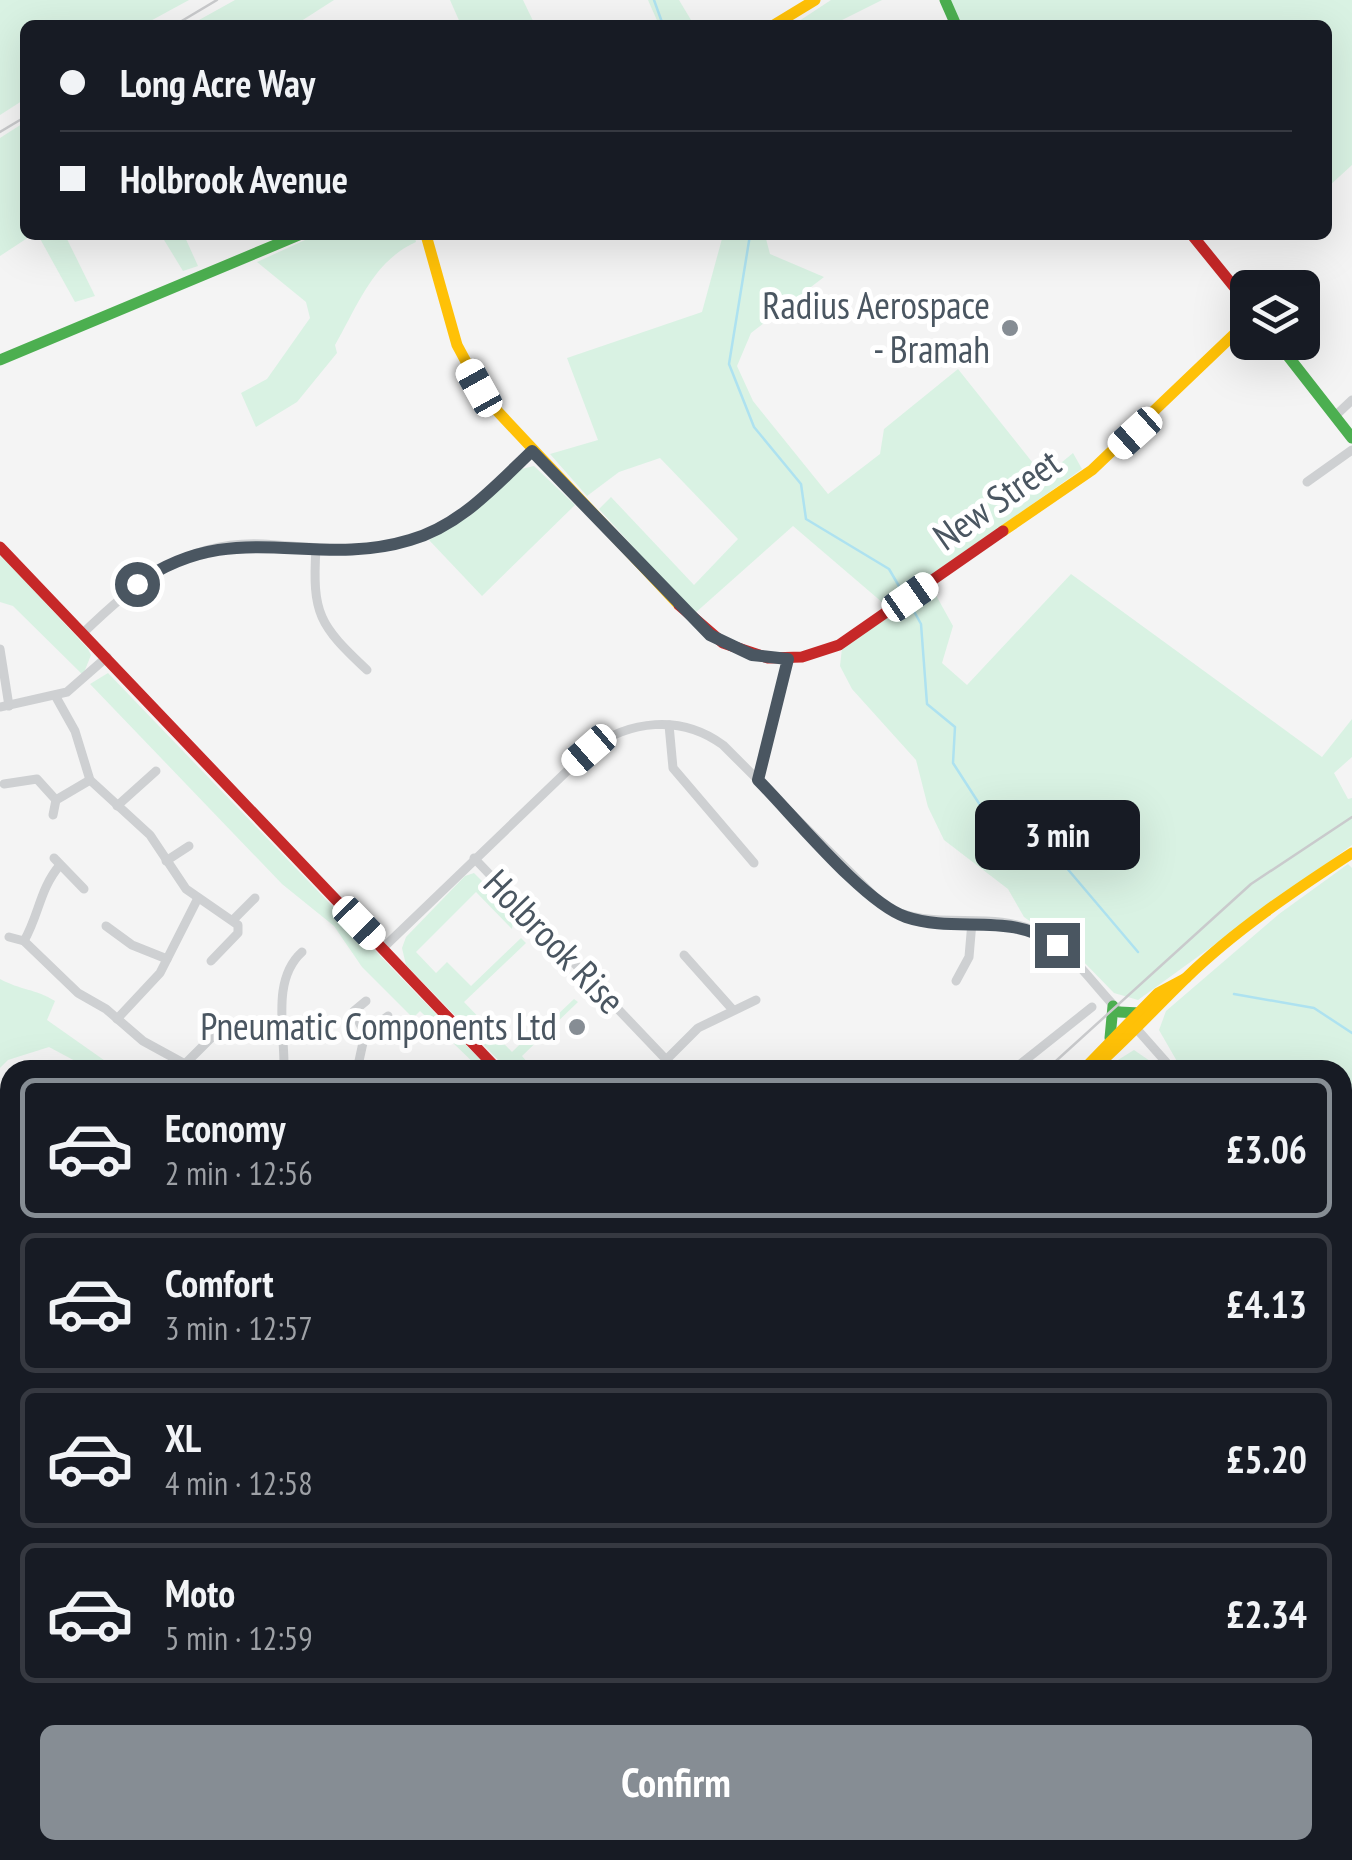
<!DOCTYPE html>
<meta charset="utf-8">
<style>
:root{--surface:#171b24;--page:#242831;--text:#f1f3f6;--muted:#9ea1a6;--line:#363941;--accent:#868d94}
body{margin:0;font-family:"PT Sans Narrow",sans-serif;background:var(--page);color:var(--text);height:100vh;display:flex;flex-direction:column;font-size:38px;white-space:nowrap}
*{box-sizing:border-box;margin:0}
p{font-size:32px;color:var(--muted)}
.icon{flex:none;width:55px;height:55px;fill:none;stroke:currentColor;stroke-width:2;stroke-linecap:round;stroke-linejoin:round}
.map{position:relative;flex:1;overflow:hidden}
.panel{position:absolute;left:0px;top:1060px;width:1352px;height:800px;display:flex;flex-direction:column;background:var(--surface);border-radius:30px 30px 0 0;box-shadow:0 10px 40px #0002}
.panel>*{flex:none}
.top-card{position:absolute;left:20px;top:20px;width:1312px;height:220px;border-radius:15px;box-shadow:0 10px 40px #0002;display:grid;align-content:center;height:220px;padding:0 40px;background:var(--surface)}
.tools{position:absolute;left:1230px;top:270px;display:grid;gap:20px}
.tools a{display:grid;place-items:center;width:90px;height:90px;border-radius:15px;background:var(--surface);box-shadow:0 10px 40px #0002;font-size:50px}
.end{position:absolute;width:45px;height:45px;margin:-22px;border:12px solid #4a5661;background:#fff;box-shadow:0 0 0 5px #fff}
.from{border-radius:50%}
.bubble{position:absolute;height:70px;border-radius:15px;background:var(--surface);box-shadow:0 10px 40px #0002;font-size:32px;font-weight:600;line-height:70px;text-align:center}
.car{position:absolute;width:30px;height:60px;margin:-30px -15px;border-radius:12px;box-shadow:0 0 8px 2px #0007;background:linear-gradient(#fff 24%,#345 0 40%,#fff 0 76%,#345 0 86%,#fff 0)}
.top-card b{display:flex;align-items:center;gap:35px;height:95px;font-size:38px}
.top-card b+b{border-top:2px solid var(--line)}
.top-card i{width:25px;height:25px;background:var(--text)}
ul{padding:18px 0 0;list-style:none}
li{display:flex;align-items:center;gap:30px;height:140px;margin:0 20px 15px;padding:0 20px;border:5px solid var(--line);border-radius:15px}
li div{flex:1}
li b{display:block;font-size:38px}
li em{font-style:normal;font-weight:600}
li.selected{border-color:var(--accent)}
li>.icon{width:90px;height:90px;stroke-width:1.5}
.button{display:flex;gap:20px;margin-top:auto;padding:20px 40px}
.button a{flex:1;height:115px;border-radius:15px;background:var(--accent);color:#fff;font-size:40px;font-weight:600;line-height:115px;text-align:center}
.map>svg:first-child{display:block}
.green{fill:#d9f2e3}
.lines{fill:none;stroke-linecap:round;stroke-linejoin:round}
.stream{stroke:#aee2f0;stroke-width:2.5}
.street{stroke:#ced0d2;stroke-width:9}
.fast{stroke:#4caf50;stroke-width:11}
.slow{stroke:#ffc107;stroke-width:11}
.jam{stroke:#c62828;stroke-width:11}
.tram{stroke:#c9cacc;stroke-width:2.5}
.rail{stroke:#c9cacc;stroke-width:2.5}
.route{stroke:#4a5661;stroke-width:12}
.poi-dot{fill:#868d94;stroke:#fff;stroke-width:4}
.labels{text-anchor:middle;stroke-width:10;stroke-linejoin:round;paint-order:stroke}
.poi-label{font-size:38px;fill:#4a5661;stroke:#fff;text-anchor:end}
.street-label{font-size:38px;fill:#4a5661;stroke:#fff}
</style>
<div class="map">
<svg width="1352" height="1860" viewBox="0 0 1352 1860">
<rect width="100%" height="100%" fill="#f4f4f4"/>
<!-- green -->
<g class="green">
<polygon points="0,0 189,0 143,25 25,25 25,99 0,115"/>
<polygon points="235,0 334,0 295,25 190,25"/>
<polygon points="450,0 523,0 535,25 461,25"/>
<polygon points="648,0 679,0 694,25 659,25"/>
<polygon points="831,0 882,0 832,25 793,25"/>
<polygon points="945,0 1352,0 1352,165 1328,187 1328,25 956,25"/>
<polygon points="25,122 25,235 32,235 0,256 0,138"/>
<polygon points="38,235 65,235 95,296 75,302"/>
<polygon points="161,235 184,235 198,266 183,271"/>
<path d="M316 235H414L416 242C373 261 357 307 335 345L337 353 297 402 256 427 241 393 267 379 310 318 306 302 257 262Z"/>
<polygon points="723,235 765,235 770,254 824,277 751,333 737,366 753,401 828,494 880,454 884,429 958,369 1044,477 1073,453 1082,469 927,579 883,603 793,526 694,614 599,509 611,497 694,585 738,539 660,458 619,472 587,496 550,454 598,440 567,358 702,312"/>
<polygon points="534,466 575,505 482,596 429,540 470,516 517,470"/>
<polygon points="0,554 88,649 91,655 83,675 13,606 0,602"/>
<polygon points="1071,574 1322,757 1352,719 1352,757 1334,773 1348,799 1352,798 1352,845 1138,1000 1114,993 1075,953 1024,917 1008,889 944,840 928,807 916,760 852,689 840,666 842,648 932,588 953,626 942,663 967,685"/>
<polygon points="108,673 490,1070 481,1070 420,1011 413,1018 362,967 334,926 282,884 90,684"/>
<polygon points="1348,864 1352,868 1352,1092 1343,1101 1342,1070 1182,1070 1159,1030 1166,1011 1279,914"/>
<polygon points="474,873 514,913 512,929 476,892 416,952 436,973 447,962 471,986 521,938 526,943 464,1002 512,1052 550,1015 554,1018 574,999 578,1002 522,1056 534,1070 508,1070 406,965 402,948 406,937 465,876"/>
<path d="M0 979C20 990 36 989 55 1001L47 1020 118 1070H92L49 1047 8 1060 0 1068Z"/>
<polygon points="1134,1050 1163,1070 1102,1070"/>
<polygon points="1342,1227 1352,1238 1352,1354 1343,1352"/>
<polygon points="1343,1611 1352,1616 1352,1814 1342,1805"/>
<polygon points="10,1625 10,1776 0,1768 0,1639"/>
<polygon points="1343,1820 1352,1829 1352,1856 1348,1852 1339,1860 1304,1860 1307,1850 1342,1850"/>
<polygon points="358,1850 412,1850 398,1860 343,1860"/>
<polygon points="787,1850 870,1850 879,1856 891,1850 932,1850 933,1854 926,1860 779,1860"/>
</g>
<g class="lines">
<!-- stream -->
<g class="stream">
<polyline points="654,0 663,25"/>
<polyline points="750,235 729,364 754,427 801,484 806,519 889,569 903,593"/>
<polyline points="910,604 921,624 927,704 955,727 953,763 980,805 1006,832 1043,840 1138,952"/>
<polyline points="1234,994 1314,1008 1352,1033"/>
</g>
<!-- street -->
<g class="street">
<polyline points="1335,416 1352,400"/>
<polyline points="1307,482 1352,450"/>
<path d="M316 548C312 614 319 625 367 670"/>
<path d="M83 633C135 583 186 540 263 544 312 547 361 554 409 541 460 526 495 486 532 451"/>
<polyline points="0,649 9,706"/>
<polyline points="56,697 75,731 90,780 150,835 186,889 238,925 238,933 211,961"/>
<polyline points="0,707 67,692 107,657"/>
<polyline points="669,725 673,768 754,863"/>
<polyline points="758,779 788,659"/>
<polyline points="4,784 37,779 56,800"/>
<polyline points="117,806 156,771"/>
<polyline points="53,815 56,800 90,780"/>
<polyline points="54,858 84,889"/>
<polyline points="474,858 676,1070"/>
<polyline points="166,861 189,846"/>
<polyline points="233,920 255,898"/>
<polyline points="106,926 132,945 167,959"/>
<polyline points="9,937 24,941 78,993 106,1009 143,1041 196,1070"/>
<path d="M24 941C39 915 40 888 60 865"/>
<path d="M383 948 589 750C629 720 681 714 723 745L884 906C931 933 990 909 1038 932 1069 948 1093 984 1117 1009"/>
<polyline points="684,955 733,1010"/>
<polyline points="956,981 969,957 972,922"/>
<polyline points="366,1001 354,1011 361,1026 372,1028 388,1016"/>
<polyline points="117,1019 160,973 198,898"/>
<polyline points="1135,1027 1173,1070"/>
<polyline points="666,1060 698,1028 756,1000"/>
<polyline points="187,1062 218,1031"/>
<path d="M284 1070C285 1031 271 980 302 952"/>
<polyline points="357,1070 366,1029"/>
<polyline points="1013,1070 1092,1007"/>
<polyline points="0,1134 10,1139"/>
<polyline points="0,1182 10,1163"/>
<polyline points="0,1225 10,1235"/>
<polyline points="1342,1259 1352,1268"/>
<polyline points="0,1296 10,1309"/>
<polyline points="0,1297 10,1281"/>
<polyline points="1342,1392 1352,1399"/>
<polyline points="9,1421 10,1426"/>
<polyline points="1342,1430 1352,1424"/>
<polyline points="0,1438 10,1434"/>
<polyline points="1342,1603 1352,1605"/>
<polyline points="0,1846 16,1860"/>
<polyline points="571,1850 580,1860"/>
<polyline points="1074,1850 1090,1860"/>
<polyline points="1233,1850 1264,1859 1272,1855"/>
<polyline points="237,1856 241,1850"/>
<polyline points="34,1860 51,1850"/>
<polyline points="147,1860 151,1850"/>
<polyline points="606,1860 618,1859"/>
<polyline points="1144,1860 1145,1850"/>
<polyline points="1190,1860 1193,1850"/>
</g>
<!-- fast -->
<g class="fast">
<polyline points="945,0 956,25"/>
<polyline points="1277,342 1352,438"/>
<polyline points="0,360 299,235"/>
<polyline points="1119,1012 1140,1013"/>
<polyline points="1110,1038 1113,1006"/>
<polyline points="0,1495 10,1493"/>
</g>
<!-- slow -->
<g class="slow">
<polyline points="774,25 815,0"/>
<polyline points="426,235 457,345 486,399 679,605"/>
<polyline points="1003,531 1092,470 1248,321"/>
<polyline points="1083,1070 1158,993 1186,978"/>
<path d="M1092 1070C1125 1041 1154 1009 1186 978 1234 931 1295 890 1352 853"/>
<polyline points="0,1629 10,1615"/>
<polyline points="329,1860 344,1850"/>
</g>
<!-- jam -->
<g class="jam">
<polyline points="1192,235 1248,304"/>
<polyline points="0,547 498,1070"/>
<polyline points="679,605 723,643 768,658 802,657 839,645 1003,531"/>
<polyline points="1342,1813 1352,1822"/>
</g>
<!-- tram -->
<g class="tram">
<polyline points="1046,1070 1251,884 1352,817"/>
<polyline points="304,1860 319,1850"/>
</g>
<!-- rail -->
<g class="rail">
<polyline points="175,25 217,0"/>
<polyline points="0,132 25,117"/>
</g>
</g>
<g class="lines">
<!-- route -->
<path class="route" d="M137 584C233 515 311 570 410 540 460 526 495 486 532 451L710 635 752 655 788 659 758 780C792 814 864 903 906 917 957 934 1011 911 1057 945"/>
</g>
<!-- markers -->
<g class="poi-dot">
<circle cx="1010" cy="328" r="10"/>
<circle cx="577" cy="1027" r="10"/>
</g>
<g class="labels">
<!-- poi labels -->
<g class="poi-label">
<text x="990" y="319">Radius Aerospace<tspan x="990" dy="44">- Bramah</tspan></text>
<text x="557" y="1040">Pneumatic Components Ltd</text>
</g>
<!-- street labels -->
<g class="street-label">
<text transform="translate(997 500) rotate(-35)" y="13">New Street</text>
<text transform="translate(554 942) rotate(46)" y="13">Holbrook Rise</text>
</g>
</g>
</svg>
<div class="tools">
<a><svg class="icon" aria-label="layers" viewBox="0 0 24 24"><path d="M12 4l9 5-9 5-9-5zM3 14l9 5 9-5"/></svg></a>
</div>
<i class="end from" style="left:137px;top:584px"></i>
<i class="end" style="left:1057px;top:945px"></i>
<div class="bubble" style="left:975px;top:800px;width:165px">3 min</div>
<i class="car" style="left:479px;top:388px;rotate:331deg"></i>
<i class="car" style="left:1135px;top:433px;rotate:228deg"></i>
<i class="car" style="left:910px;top:597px;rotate:55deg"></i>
<i class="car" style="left:589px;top:750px;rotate:229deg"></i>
<i class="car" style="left:359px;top:923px;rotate:136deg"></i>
<div class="top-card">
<b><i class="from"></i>Long Acre Way</b>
<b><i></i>Holbrook Avenue</b>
</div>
<section class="panel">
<ul>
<li class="selected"><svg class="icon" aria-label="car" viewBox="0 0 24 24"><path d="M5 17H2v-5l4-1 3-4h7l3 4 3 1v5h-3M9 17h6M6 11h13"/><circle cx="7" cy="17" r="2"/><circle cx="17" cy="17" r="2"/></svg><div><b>Economy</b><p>2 min · 12:56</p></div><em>£3.06</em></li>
<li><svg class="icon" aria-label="car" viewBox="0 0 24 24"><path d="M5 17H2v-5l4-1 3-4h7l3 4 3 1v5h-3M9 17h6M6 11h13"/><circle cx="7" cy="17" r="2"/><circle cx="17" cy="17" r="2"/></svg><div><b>Comfort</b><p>3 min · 12:57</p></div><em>£4.13</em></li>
<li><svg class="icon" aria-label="car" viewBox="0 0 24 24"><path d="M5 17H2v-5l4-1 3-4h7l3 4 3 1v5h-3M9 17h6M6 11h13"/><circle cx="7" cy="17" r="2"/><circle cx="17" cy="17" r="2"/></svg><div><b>XL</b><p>4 min · 12:58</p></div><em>£5.20</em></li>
<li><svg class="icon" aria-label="car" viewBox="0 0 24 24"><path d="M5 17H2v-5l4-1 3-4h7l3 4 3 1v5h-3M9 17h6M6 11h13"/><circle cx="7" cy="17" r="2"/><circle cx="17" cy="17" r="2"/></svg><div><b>Moto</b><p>5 min · 12:59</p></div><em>£2.34</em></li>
</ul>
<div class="button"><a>Confirm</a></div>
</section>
</div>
